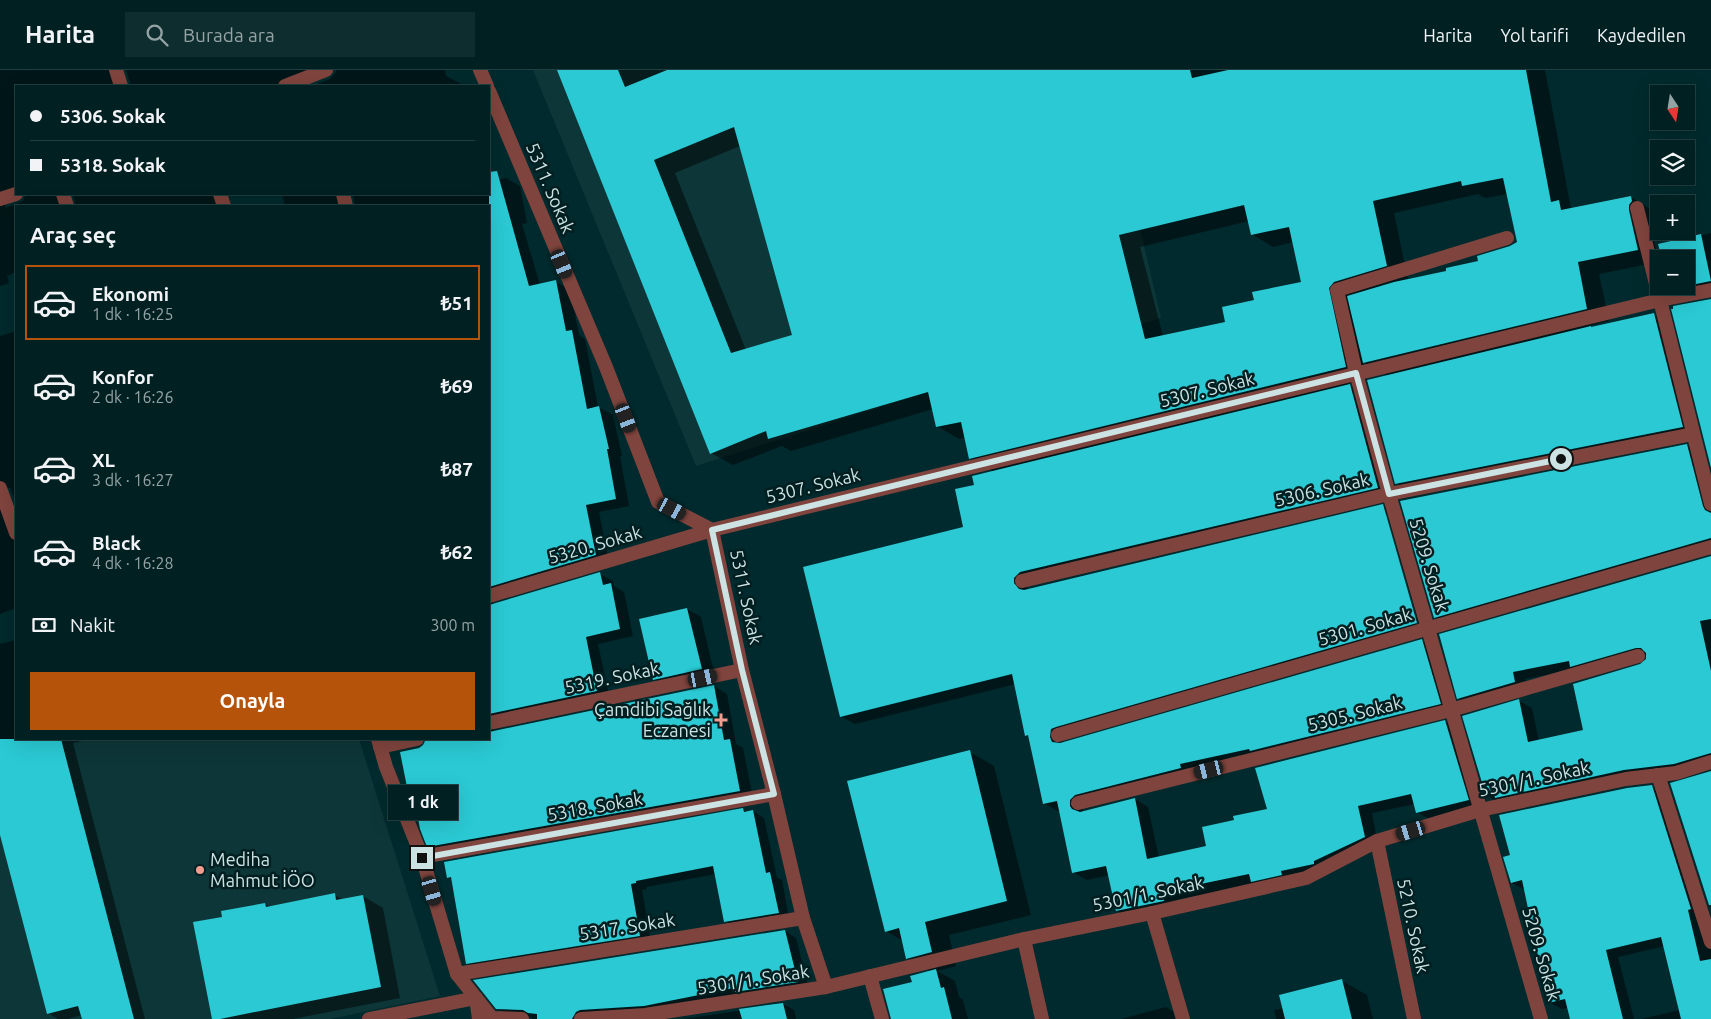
<!DOCTYPE html>
<html lang="tr">
<meta charset="utf-8">
<style>
:root{--surface:#002022;--page:#0e2d2f;--text:#f1f3f6;--muted:#95a3a5;--line:#223e40;--accent:#b45309}
body{margin:0;font-family:Ubuntu,sans-serif;background:var(--page);color:var(--text);height:100vh;display:flex;flex-direction:column;font-size:19px;white-space:nowrap}
*{box-sizing:border-box;margin:0}
p{font-size:16px;color:var(--muted)}
.icon{flex:none;width:28px;height:28px;fill:none;stroke:currentColor;stroke-width:2;stroke-linecap:round;stroke-linejoin:round}
.map{position:relative;flex:1;overflow:hidden}
.sheet{position:absolute;left:15px;top:135px;width:475px;height:535px;display:flex;flex-direction:column;background:var(--surface);border-radius:0px;box-shadow:0 5px 20px #0002,0 0 0 1px var(--line)}
.sheet>*{flex:none}
.hud{position:absolute;left:15px;top:15px;width:475px;height:110px;border-radius:0px;box-shadow:0 5px 20px #0002,0 0 0 1px var(--line);display:grid;align-content:center;height:110px;padding:0 15px;background:var(--surface)}
.needle{width:32px;rotate:168deg}
.fabs{position:absolute;left:1650px;top:15px;display:grid;gap:10px}
.fabs a{display:grid;place-items:center;width:45px;height:45px;border-radius:0px;background:var(--surface);box-shadow:0 5px 20px #0002,0 0 0 1px var(--line);font-size:25px}
.end{position:absolute;width:22px;height:22px;margin:-11px;border:6px solid #cde2e3;background:#111;box-shadow:0 0 0 2px #111}
.from{border-radius:50%}
.bubble{position:absolute;height:35px;border-radius:0px;background:var(--surface);box-shadow:0 5px 20px #0002,0 0 0 1px var(--line);font-size:16px;font-weight:600;line-height:35px;text-align:center}
.car{position:absolute;width:15px;height:30px;margin:-15px -8px;border-radius:6px;box-shadow:0 0 4px 1px #0007;background:linear-gradient(#222 24%,#8ab4d8 0 40%,#222 0 76%,#8ab4d8 0 86%,#222 0)}
.hud b{display:flex;align-items:center;gap:18px;height:48px;font-size:19px}
.hud b+b{border-top:1px solid var(--line)}
.hud i{width:12px;height:12px;background:var(--text)}
ul{padding:0;list-style:none}
li{display:flex;align-items:center;gap:15px;height:75px;margin:0 10px 8px;padding:0 5px;border:2px solid transparent;border-radius:0px}
li div{flex:1}
li b{display:block;font-size:19px}
li em{font-style:normal;font-weight:600}
li.active{border-color:var(--accent)}
li>.icon{width:45px;height:45px;stroke-width:1.5}
h2{padding:0 15px;font-size:22px;line-height:60px}
.pay{display:flex;align-items:center;gap:12px;height:55px;padding:0 15px;font-size:19px}
.pay p{margin-inline-start:auto}
.cta{display:flex;gap:10px;margin-top:auto;padding:10px 15px}
.cta a{flex:1;height:58px;border-radius:0px;background:var(--accent);color:#fff;font-size:20px;font-weight:600;line-height:58px;text-align:center}
header{display:flex;align-items:center;gap:30px;box-sizing:border-box;height:70px;padding:0 25px;background:var(--surface);border-bottom:1px solid var(--line)}
header strong{font-size:24px}
nav{display:flex;gap:28px;margin-inline-start:auto;font-size:18px}
.search{width:350px;height:45px;background:var(--page);display:flex;align-items:center;gap:12px;box-sizing:border-box;padding:0 18px;border-radius:0px;color:var(--muted);font-size:19px}
.map>svg:first-child{display:block}
.built{fill:#0d3638}
.shadow{fill:#0007;fill-rule:evenodd}
.building{fill:#2ac9d3;fill-rule:evenodd}
.lines{fill:none;stroke-linecap:round;stroke-linejoin:round}
.minor{stroke:#7f443d;stroke-width:14}
.route{stroke:#cde2e3;stroke-width:6}
.poi-dot{fill:#f59c91;stroke:#011f21;stroke-width:2}
.labels{text-anchor:middle;stroke-width:5;stroke-linejoin:round;paint-order:stroke}
.street-label{font-size:18px;fill:#cde2e3;stroke:#011f21}
.poi-label{font-size:18px;fill:#cde2e3;stroke:#011f21;text-anchor:end}
</style>
<header>
<strong>Harita</strong>
<div class="search"><svg class="icon" aria-label="search" viewBox="0 0 24 24"><circle cx="10" cy="10" r="6"/><path d="M15 15l6 6"/></svg>Burada ara</div>
<nav><a>Harita</a><a>Yol tarifi</a><a>Kaydedilen</a></nav>
</header>
<div class="map">
<svg width="1711" height="949" viewBox="0 0 1711 949">
<rect width="100%" height="100%" fill="#002a2d"/>
<!-- built -->
<g class="built">
<polygon points="533,0 1103,0 1161,248 696,396"/>
<polygon points="23,669 359,669 440,926 330,949 0,949 0,674"/>
</g>
<!-- shadow -->
<g class="shadow">
<polygon points="0,0 121,0 122,16 16,16 16,124 25,124 7,130 5,138 23,131 26,124 73,124 68,130 69,136 16,136 16,202 7,206 9,213 0,216"/>
<polygon points="126,0 334,0 294,16 131,16"/>
<polygon points="336,0 445,0 446,6 465,16 312,16 330,9 336,2"/>
<path d="M559 0H1545L1571 139 1631 127 1652 140 1653 144 1650 148V153L1659 192 1599 204 1609 251 1588 256 1593 258 1654 245 1667 252 1695 364 1409 420 1396 413 1388 306 1363 292 1367 309 1347 314 1364 323 1391 425 1027 516V520L1383 436 1396 444 1430 560 1065 667 1063 674 1422 571 1436 579 1454 641 1083 738V742L1135 729 1148 737 1159 788 1208 777 1236 751 1268 740 1445 652 1459 660 1482 738 1431 750 1417 742 1415 734 1372 743 1378 775 1327 799 1176 830 1177 839 1131 848 1117 841 1110 805 1087 810 1073 802 1060 741H1058L1044 733 1030 667 1026 665 1016 614 855 654 842 647 964 458 976 416 994 402 970 388 965 368 959 369 937 356 933 339 791 381 782 376 733 395 711 383ZM740 76 794 266 746 280 675 103ZM1478 124 1485 128 1508 124 1518 173 1480 192 1448 202 1408 210 1394 143ZM1249 151 1252 164 1273 177 1294 172 1302 213 1255 231 1226 253 1163 266 1140 177ZM1384 444H1387L1420 558 1418 559Z"/>
<polygon points="506,108 520,116 527,153 522,154 540,215 556,212 570,219 579,265 585,269 598,337 613,345 622,386 620,386 629,436 599,442 609,492 496,528 493,533 494,535 600,504 613,511 614,516 624,522 633,566 598,574 610,629 494,657 494,662 714,616 727,624 736,674 743,678 753,728 442,784 428,776 415,725 409,722 402,682 423,677 426,673 427,669 412,671 404,669 489,669 489,136 355,136 353,124 351,125 348,130 349,136 285,136 282,124 489,124 489,112"/>
<polygon points="73,124 223,124 226,136 76,136"/>
<polygon points="1711,163 1711,220 1682,226 1670,219 1669,216 1686,216 1686,189 1660,175"/>
<polygon points="16,261 16,434 10,417 6,420 16,462 16,538 0,544 0,266"/>
<polygon points="1687,375 1699,383 1711,429 1711,478 1448,554 1435,547"/>
<polygon points="1711,487 1711,694 1499,733 1487,725 1519,631 1532,638 1539,671 1585,661 1648,589 1648,585 1584,603 1576,599 1525,609 1528,619 1471,636 1459,628"/>
<polygon points="687,539 701,547 715,607 668,617 654,609"/>
<polygon points="16,570 16,669 92,669 73,673 145,949 83,949 82,945 68,949 58,949 48,943 0,760 0,574"/>
<polygon points="970,682 994,696 1031,845 949,865 956,896 937,901 955,911 959,927 963,930 968,949 892,949 913,912 932,902 907,888 903,871 886,861"/>
<polygon points="1652,716 1664,723 1711,870 1711,949 1641,949 1680,940 1665,876 1618,887 1634,949 1571,949 1569,938 1562,939 1549,932 1525,820 1512,813"/>
<polygon points="743,740 747,742 753,741 764,748 777,808 782,810 789,849 737,858 725,851 716,804 646,817 647,819 642,820 651,872 479,899 468,893 453,810 448,807"/>
<polygon points="335,825 344,830 363,826 383,838 400,928 293,949 214,949 224,848 265,834 270,837"/>
<polygon points="785,861 796,868 809,919 588,949 532,949 531,947 509,945 497,938"/>
<polygon points="1342,911 1367,925 1373,949 1276,949 1274,940 1284,938"/>
<polygon points="783,934 794,940 796,949 684,949"/>
<polygon points="1166,937 1185,949 1121,949"/>
</g>
<!-- building -->
<g class="building">
<path d="M557 0H618L625 17 667 0H1190L1192 8 1228 0H1526L1551 132 1559 130 1561 140 1631 126 1632 131 1629 135V140L1638 180 1578 192 1587 239 1363 293 1347 226 1394 212 1446 201V198L1478 191 1477 186 1510 176 1517 172 1503 108 1462 116 1461 111 1373 131 1387 196 1334 212 1329 218 1346 297 969 389 961 352 936 357 928 322 768 369 766 361 710 384ZM734 57 792 265 731 283 654 90ZM1244 135 1251 165 1289 157 1301 212 1252 222 1254 230 1222 237 1225 252 1145 269 1119 165Z"/>
<polygon points="497,101 529,216 556,210 566,261 572,260 587,339 599,336 609,379 607,379 616,429 586,435 596,485 489,517 489,102"/>
<polygon points="1701,164 1711,211 1686,216 1686,189 1662,189 1658,174"/>
<polygon points="1711,229 1711,398 1671,239 1673,239 1673,236"/>
<polygon points="1654,243 1683,357 1395,414 1367,310 1591,256 1591,257"/>
<polygon points="1350,314 1378,418 1020,502 1014,508 1014,513 1019,519 1024,520 1383,434 1417,553 1056,657 1051,659 1050,667 1052,672 1060,673 1422,569 1441,634 1250,681 1249,679 1180,694 1181,698 1075,725 1070,730 1070,736 1072,739 1080,742 1135,728 1147,789 1206,776 1202,757 1234,750 1233,746 1267,739 1255,698 1445,650 1469,730 1416,743 1411,724 1358,736 1365,767 1314,791 1314,794 1281,801 1282,805 1251,812 1249,804 1162,822 1164,831 1116,841 1106,796 1072,803 1057,731 1043,734 1028,665 1025,666 1012,604 840,647 803,497 963,457 955,419 974,415 972,406"/>
<polygon points="1687,374 1703,436 1705,440 1711,443 1711,468 1434,548 1400,431"/>
<polygon points="1711,486 1711,549 1700,551 1711,601 1711,683 1674,694 1624,700 1495,728 1494,724 1486,726 1462,646 1519,629 1528,672 1583,660 1573,614 1640,594 1646,589 1646,583 1641,578 1636,578 1570,597 1569,591 1513,602 1515,612 1457,629 1439,564"/>
<polygon points="600,502 603,515 611,513 620,559 586,567 597,621 489,644 489,535"/>
<polygon points="687,538 702,599 653,610 639,549"/>
<polygon points="714,615 724,670 730,669 740,721 427,777 420,759 413,721 408,722 400,682 419,678 423,675 425,671 439,669 489,669 489,662"/>
<polygon points="0,669 61,669 134,949 82,949 78,936 47,944 0,765"/>
<polygon points="970,680 1007,831 925,852 932,882 906,889 899,858 885,862 847,711"/>
<polygon points="1711,701 1711,835 1709,835 1670,713"/>
<polygon points="1652,715 1691,839 1688,840 1700,891 1711,889 1711,949 1681,949 1661,867 1606,880 1623,949 1570,949 1565,929 1548,933 1522,810 1511,813 1503,787 1510,785 1499,745 1627,718"/>
<polygon points="743,738 744,742 753,740 766,803 770,802 779,843 724,852 713,796 636,811 636,813 631,814 640,866 466,894 451,807 447,808 444,792"/>
<polygon points="335,823 336,830 363,825 381,917 220,949 212,949 193,852 222,847 221,841 265,833 266,837"/>
<polygon points="785,860 798,912 735,922 734,918 644,936 580,940 576,942 572,949 537,949 537,944 528,943 523,940 496,939 473,910"/>
<polygon points="936,899 941,918 944,917 952,949 891,949 883,919 912,912 910,906"/>
<polygon points="1342,909 1352,949 1285,949 1279,925"/>
<polygon points="783,933 787,949 742,949 739,939"/>
</g>
<g class="lines">
<!-- minor -->
<g class="minor">
<polyline points="116,0 121,16"/>
<polyline points="480,0 487,16"/>
<polyline points="285,16 326,0"/>
<polyline points="489,21 606,297 658,432 712,460 742,600 774,724 803,848 826,917"/>
<polyline points="63,124 67,136"/>
<polyline points="220,124 224,136"/>
<polyline points="343,124 346,136"/>
<polyline points="0,129 16,124"/>
<polyline points="1637,138 1711,434"/>
<polyline points="1507,168 1337,220 1356,303 1389,424 1541,949"/>
<polyline points="0,418 16,463"/>
<polyline points="1022,511 1389,424 1693,364"/>
<polyline points="489,526 712,460 1660,230 1711,220"/>
<polyline points="489,653 742,600"/>
<polyline points="1058,665 1711,477"/>
<polyline points="378,669 386,697 422,787 457,904 476,928 479,949"/>
<polyline points="380,677 417,669"/>
<polyline points="1658,705 1711,872"/>
<polyline points="1078,733 1451,640 1638,586"/>
<polyline points="1377,771 1414,949"/>
<polyline points="422,787 774,724"/>
<polyline points="1152,843 1183,949"/>
<polyline points="1024,869 1042,949"/>
<polyline points="457,904 803,848"/>
<polyline points="870,906 882,949"/>
<polyline points="369,949 476,928 492,948 522,949"/>
<polyline points="581,949 645,945 826,917 1024,869 1152,843 1306,808 1377,771 1480,740 1626,709 1676,703 1711,692"/>
</g>
</g>
<g class="lines">
<!-- route -->
<polyline class="route" points="422,788 774,724 742,600 712,460 1356,303 1389,424 1561,389"/>
</g>
<!-- markers -->
<g class="poi-dot">
<path d="M718.5 642.5h5v5h5v5h-5v5h-5v-5h-5v-5h5z"/>
<circle cx="200" cy="800" r="5"/>
</g>
<g class="labels">
<!-- street labels -->
<g class="street-label">
<text transform="translate(550 118) rotate(67)" y="6">5311. Sokak</text>
<text transform="translate(1207 320) rotate(-14)" y="6">5307. Sokak</text>
<text transform="translate(813 416) rotate(-14)" y="6">5307. Sokak</text>
<text transform="translate(1322 420) rotate(-13)" y="6">5306. Sokak</text>
<text transform="translate(595 475) rotate(-16)" y="6">5320. Sokak</text>
<text transform="translate(1429 495) rotate(73)" y="6">5209. Sokak</text>
<text transform="translate(746 527) rotate(78)" y="6">5311. Sokak</text>
<text transform="translate(1365 557) rotate(-16)" y="6">5301. Sokak</text>
<text transform="translate(612 608) rotate(-12)" y="6">5319. Sokak</text>
<text transform="translate(1355 644) rotate(-14)" y="6">5305. Sokak</text>
<text transform="translate(1534 709) rotate(-12)" y="6">5301/1. Sokak</text>
<text transform="translate(595 737) rotate(-10)" y="6">5318. Sokak</text>
<text transform="translate(1148 824) rotate(-12)" y="6">5301/1. Sokak</text>
<text transform="translate(1413 856) rotate(78)" y="6">5210. Sokak</text>
<text transform="translate(627 857) rotate(-9)" y="6">5317. Sokak</text>
<text transform="translate(1541 884) rotate(74)" y="6">5209. Sokak</text>
<text transform="translate(753 910) rotate(-9)" y="6">5301/1. Sokak</text>
</g>
<!-- poi labels -->
<g class="poi-label">
<text x="711" y="646">Çamdibi Sağlık<tspan x="711" dy="21">Eczanesi</tspan></text>
<text x="210" y="796" text-anchor="start">Mediha<tspan x="210" dy="21">Mahmut İÖO</tspan></text>
</g>
</g>
</svg>
<div class="fabs">
<a><svg class="needle" viewBox="-14 -14 28 28"><path d="M0-13l5 13h-10z" fill="#e53935"/><path d="M0 13l5-13h-10z" fill="#95a3a5"/></svg></a>
<a><svg class="icon" aria-label="layers" viewBox="0 0 24 24"><path d="M12 4l9 5-9 5-9-5zM3 14l9 5 9-5"/></svg></a>
<a>+</a>
<a>−</a>
</div>
<i class="end from" style="left:1561px;top:389px"></i>
<i class="end" style="left:422px;top:788px"></i>
<div class="bubble" style="left:388px;top:715px;width:70px">1 dk</div>
<i class="car" style="left:562px;top:194px;rotate:157deg"></i>
<i class="car" style="left:626px;top:348px;rotate:159deg"></i>
<i class="car" style="left:672px;top:439px;rotate:118deg"></i>
<i class="car" style="left:703px;top:608px;rotate:78deg"></i>
<i class="car" style="left:1209px;top:700px;rotate:256deg"></i>
<i class="car" style="left:1411px;top:761px;rotate:253deg"></i>
<i class="car" style="left:432px;top:821px;rotate:163deg"></i>
<div class="hud">
<b><i class="from"></i>5306. Sokak</b>
<b><i></i>5318. Sokak</b>
</div>
<section class="sheet">
<h2>Araç seç</h2>
<ul>
<li class="active"><svg class="icon" aria-label="car" viewBox="0 0 24 24"><path d="M5 17H2v-5l4-1 3-4h7l3 4 3 1v5h-3M9 17h6M6 11h13"/><circle cx="7" cy="17" r="2"/><circle cx="17" cy="17" r="2"/></svg><div><b>Ekonomi</b><p>1 dk · 16:25</p></div><em>₺51</em></li>
<li><svg class="icon" aria-label="car" viewBox="0 0 24 24"><path d="M5 17H2v-5l4-1 3-4h7l3 4 3 1v5h-3M9 17h6M6 11h13"/><circle cx="7" cy="17" r="2"/><circle cx="17" cy="17" r="2"/></svg><div><b>Konfor</b><p>2 dk · 16:26</p></div><em>₺69</em></li>
<li><svg class="icon" aria-label="car" viewBox="0 0 24 24"><path d="M5 17H2v-5l4-1 3-4h7l3 4 3 1v5h-3M9 17h6M6 11h13"/><circle cx="7" cy="17" r="2"/><circle cx="17" cy="17" r="2"/></svg><div><b>XL</b><p>3 dk · 16:27</p></div><em>₺87</em></li>
<li><svg class="icon" aria-label="car" viewBox="0 0 24 24"><path d="M5 17H2v-5l4-1 3-4h7l3 4 3 1v5h-3M9 17h6M6 11h13"/><circle cx="7" cy="17" r="2"/><circle cx="17" cy="17" r="2"/></svg><div><b>Black</b><p>4 dk · 16:28</p></div><em>₺62</em></li>
</ul>
<div class="pay"><svg class="icon" aria-label="cash" viewBox="0 0 24 24"><path d="M3 7h18v10H3z"/><circle cx="12" cy="12" r="2"/></svg>Nakit<p>300 m</p></div>
<div class="cta"><a>Onayla</a></div>
</section>
</div>
